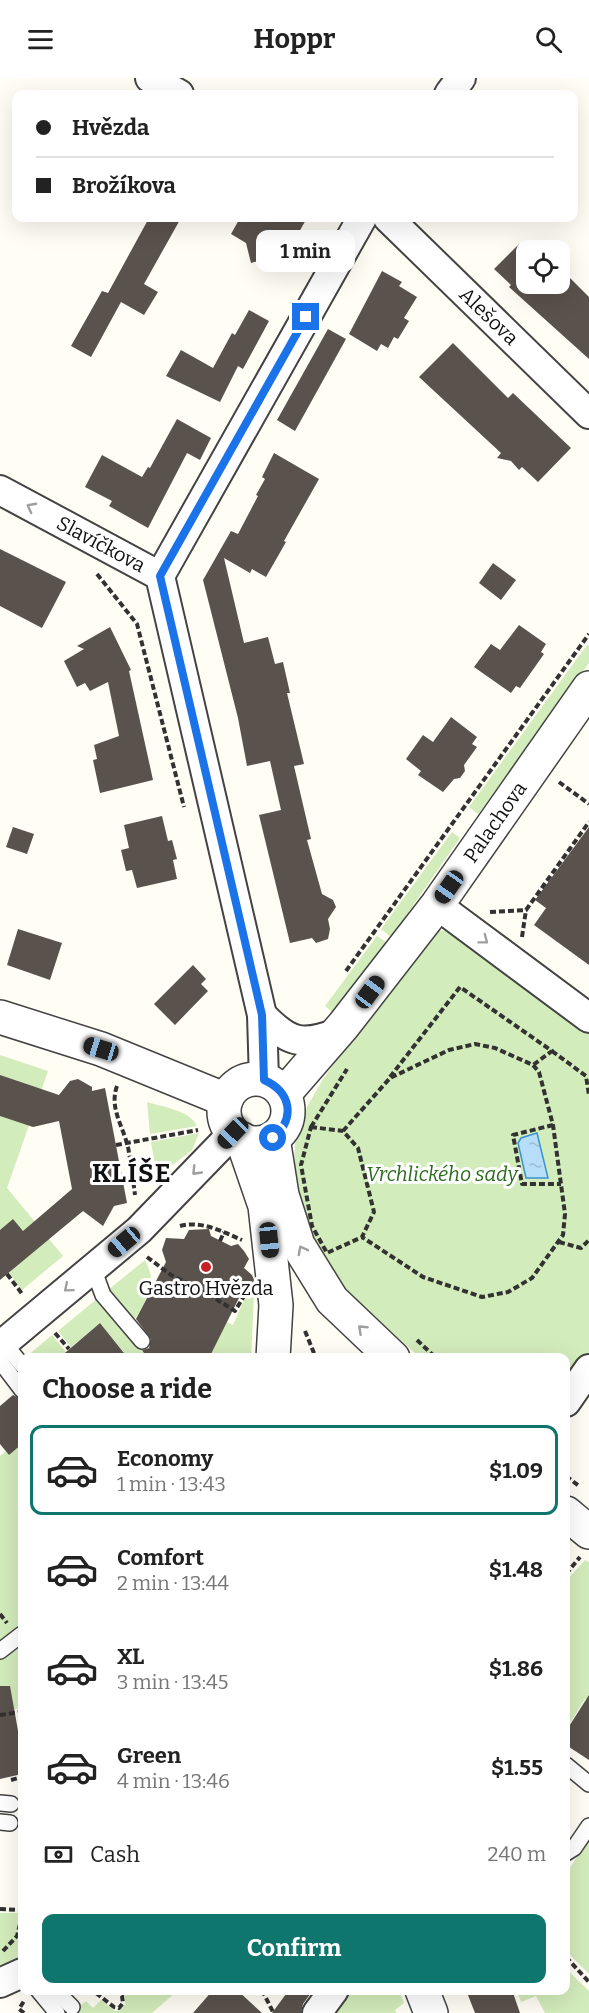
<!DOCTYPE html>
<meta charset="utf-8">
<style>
:root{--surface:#fff;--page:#f6f6f6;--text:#222;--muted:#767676;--line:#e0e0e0;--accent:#0f766e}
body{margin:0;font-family:Bitter,serif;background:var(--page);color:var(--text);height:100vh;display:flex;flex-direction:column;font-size:22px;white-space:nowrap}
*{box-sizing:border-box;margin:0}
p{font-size:20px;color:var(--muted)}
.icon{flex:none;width:33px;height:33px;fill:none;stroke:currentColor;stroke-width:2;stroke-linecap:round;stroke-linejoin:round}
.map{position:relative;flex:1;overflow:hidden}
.panel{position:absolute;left:18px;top:1275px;width:552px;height:642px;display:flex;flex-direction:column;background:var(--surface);border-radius:12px;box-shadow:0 6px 24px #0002}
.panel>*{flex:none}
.top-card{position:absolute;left:12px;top:12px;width:566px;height:132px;border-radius:12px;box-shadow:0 6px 24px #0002;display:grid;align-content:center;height:132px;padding:0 24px;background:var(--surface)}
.controls{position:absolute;left:516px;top:162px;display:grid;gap:12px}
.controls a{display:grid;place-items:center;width:54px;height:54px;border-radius:12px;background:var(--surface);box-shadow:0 6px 24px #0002;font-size:30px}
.end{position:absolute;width:27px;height:27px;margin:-14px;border:8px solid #1a73e8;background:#fff;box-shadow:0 0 0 3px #fff}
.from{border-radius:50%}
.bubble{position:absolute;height:42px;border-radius:12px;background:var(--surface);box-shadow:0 6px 24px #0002;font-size:20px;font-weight:700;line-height:42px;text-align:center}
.car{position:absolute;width:18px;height:36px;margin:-18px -9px;border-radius:8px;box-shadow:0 0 4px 2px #0007;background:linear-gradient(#222 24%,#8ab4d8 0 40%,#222 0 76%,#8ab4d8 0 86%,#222 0)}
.top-card b{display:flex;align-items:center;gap:21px;height:57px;font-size:22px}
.top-card b+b{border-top:2px solid var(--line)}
.top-card i{width:15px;height:15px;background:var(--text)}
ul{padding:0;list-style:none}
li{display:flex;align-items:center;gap:18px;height:90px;margin:0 12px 9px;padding:0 12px;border:3px solid transparent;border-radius:12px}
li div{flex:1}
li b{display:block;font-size:22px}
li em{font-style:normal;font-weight:700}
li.current{border-color:var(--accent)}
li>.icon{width:54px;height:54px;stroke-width:1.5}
h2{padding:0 24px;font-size:27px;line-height:72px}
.pay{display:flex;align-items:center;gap:15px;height:66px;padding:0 24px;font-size:22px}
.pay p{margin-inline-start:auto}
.action{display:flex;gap:12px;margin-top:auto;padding:12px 24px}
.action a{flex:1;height:69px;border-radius:12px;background:var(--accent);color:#fff;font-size:24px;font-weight:700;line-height:69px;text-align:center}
header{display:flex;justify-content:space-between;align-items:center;height:78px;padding:0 24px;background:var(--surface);font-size:27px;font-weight:700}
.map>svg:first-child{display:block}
.green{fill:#d3ecbb}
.water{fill:url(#water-ripples);stroke:#3a92d3;stroke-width:1.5}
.building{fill:#5a524c}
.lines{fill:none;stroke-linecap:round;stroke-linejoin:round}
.service-casing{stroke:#434343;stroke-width:18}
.minor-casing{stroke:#434343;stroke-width:32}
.tertiary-casing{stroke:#434343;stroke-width:36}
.path{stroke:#323232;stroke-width:4;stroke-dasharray:6 3;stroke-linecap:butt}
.service{stroke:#fff;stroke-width:15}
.minor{stroke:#fff;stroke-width:28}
.tertiary{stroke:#fff;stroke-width:33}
.oneway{stroke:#9f9f9f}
.route{stroke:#1a73e8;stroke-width:8}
.poi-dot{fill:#c72125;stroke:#fff;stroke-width:2}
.labels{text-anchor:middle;stroke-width:6;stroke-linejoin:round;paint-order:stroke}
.street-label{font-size:20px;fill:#101010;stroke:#fff}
.park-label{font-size:20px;font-style:italic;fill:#2b6c1d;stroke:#fff}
.poi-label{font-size:20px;fill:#101010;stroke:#fff}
.district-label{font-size:26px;font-weight:bold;letter-spacing:1.5px;fill:#101010;stroke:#fff}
</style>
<header><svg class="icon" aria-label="menu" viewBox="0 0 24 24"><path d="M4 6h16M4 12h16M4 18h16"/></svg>Hoppr<svg class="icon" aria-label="search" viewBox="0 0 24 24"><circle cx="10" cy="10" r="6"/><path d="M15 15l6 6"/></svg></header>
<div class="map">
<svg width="589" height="1935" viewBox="0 0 589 1935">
<defs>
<pattern id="water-ripples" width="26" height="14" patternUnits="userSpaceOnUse" patternTransform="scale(1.5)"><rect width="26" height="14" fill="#b6def9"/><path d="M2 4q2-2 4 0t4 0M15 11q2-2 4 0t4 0" fill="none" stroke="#9bbdd4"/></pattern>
</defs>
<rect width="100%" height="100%" fill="#fffdf4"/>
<!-- green -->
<g class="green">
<polygon points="587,567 589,568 589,585 478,736 469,729"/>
<polygon points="452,754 460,760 391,859 381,851"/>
<polygon points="437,852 453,854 589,953 589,1274 566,1306 566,1280 419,1279 326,1193 293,1111 295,1065 307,1029 323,1001 425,860"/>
<polygon points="377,858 386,864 335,936 325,928"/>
<polygon points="0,977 48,993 7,1110 63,1178 22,1212 9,1195 38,1170 13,1142 0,1152"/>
<path d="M147 1024C162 1029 190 1032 197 1048L150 1056Z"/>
<polygon points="199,1055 192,1072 157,1099 151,1064"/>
<path d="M145 1182C158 1207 148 1217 136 1240 124 1237 114 1223 108 1212Z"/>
<polygon points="254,1218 251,1279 209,1279 227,1244 233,1247 245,1220 249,1221"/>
<polygon points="98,1220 147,1279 118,1279 124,1274 100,1245 71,1269 58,1253"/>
<polygon points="52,1257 66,1274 59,1279 26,1279"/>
<polygon points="22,1359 22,1635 21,1630 1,1634 0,1630 0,1378 6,1373 9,1377 19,1369 16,1365"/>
<polygon points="585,1482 589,1484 589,1623 585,1621 566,1651 566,1503"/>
<polygon points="588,1762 589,1763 589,1896 566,1873 566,1796"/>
<polygon points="0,1835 22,1835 22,1879 0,1888"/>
<polygon points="566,1891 589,1913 589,1935 545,1935 536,1918 521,1924 517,1913 566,1912"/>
<polygon points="121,1913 177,1913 152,1935 72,1935 86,1923 93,1930 101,1922 115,1933 120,1932 125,1926 125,1918"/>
<polygon points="350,1913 399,1913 404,1925 395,1932 396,1935 334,1935"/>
</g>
<!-- water -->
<polygon class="water" points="537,1055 548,1100 526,1100 518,1065 521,1060"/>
<!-- building -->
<g class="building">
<polygon points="149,140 181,140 144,206 158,214 144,237 121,224 91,279 71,268 102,213 108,215"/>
<polygon points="240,140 307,140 282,184 272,179 251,185 246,165 231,156"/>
<polygon points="532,162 542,172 526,172 526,206 560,206 560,190 589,219 589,281 509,209 511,207 494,191 519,166 524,171"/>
<polygon points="382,193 402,204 399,208 417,219 404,240 409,243 398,261 394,259 388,270 381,266 377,273 349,256"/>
<polygon points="249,232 269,243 243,291 238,288 220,324 166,298 181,272 213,290 232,255 235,257"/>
<polygon points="328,251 346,261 295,353 277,342"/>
<polygon points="453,265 508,320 513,315 571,370 538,404 522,389 519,392 511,383 497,380 501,375 419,299"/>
<polygon points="177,341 211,360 200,382 187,375 148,450 109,428 112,423 85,409 102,377 142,399 148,389 150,390"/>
<polygon points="274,375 319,401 284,463 286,464 266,499 252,491 250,495 224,480 244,565 268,559 275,586 283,584 290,615 287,615 304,686 294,688 311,761 307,762 322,816 333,822 336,829 328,841 330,851 328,861 316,865 312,860 290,865 259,737 281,732 270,683 247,688 238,640 203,502 231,453 238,456 258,418 256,417 265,401 262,399"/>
<polygon points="0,471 66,504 42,550 0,528"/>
<polygon points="493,485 516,502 501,522 479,505"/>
<polygon points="519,547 546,566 541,574 544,576 520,610 516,608 511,615 474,589 491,566 500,572"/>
<polygon points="110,549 131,592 129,593 153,702 100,715 93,682 97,681 94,667 119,658 108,604 90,613 85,605 77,609 64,583 84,571 77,568"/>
<polygon points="451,639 477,659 472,666 477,669 464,687 465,693 460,700 454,701 443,714 418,697 421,693 406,681 423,657 433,664"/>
<polygon points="162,738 168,763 172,762 177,781 173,782 177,801 137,810 132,792 126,793 121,772 129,770 124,747"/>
<polygon points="13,749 34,756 27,776 6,769"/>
<polygon points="589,749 589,887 534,847 546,830 535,822"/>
<polygon points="18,851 62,865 50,902 7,887"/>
<polygon points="193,887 206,901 201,906 208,913 175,947 154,926"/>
<polygon points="0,997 59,1017 70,1003 78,1001 92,1009 92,1013 105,1010 127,1125 114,1128 103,1148 83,1133 0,1202 0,1152 13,1141 23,1153 72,1111 59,1043 33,1049 0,1038"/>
<polygon points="209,1151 211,1158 231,1168 238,1166 244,1173 249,1181 244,1190 252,1197 254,1202 251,1213 240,1218 209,1280 147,1280 142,1272 149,1270 151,1261 136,1241 166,1184 162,1172 166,1160 184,1161 189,1152"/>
<polygon points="100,1245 128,1280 59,1280"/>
<polygon points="13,1317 22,1322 22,1366 9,1377 0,1366 0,1328"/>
<polygon points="0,1608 10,1608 22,1675 22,1696 0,1701"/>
<polygon points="589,1617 589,1682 566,1667 566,1653"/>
<polygon points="213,1912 237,1912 262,1935 193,1935"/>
<polygon points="289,1912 313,1912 303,1926 301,1935 272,1935"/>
<polygon points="466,1912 512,1912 520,1935 475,1935"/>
</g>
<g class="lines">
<!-- service casing -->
<g class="service-casing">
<g id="service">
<polyline points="93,1190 103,1217 142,1263"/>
<polyline points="4,1265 22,1287"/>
<polyline points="0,1283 22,1312"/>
<polyline points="0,1573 22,1556"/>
<polyline points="566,1687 589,1706"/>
<polyline points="0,1725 11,1726"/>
<polyline points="0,1744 10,1745"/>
<polyline points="566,1775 574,1770 589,1748"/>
<polyline points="38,1912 57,1935"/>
<polyline points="55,1912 72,1929"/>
</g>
</g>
<!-- minor casing -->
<g class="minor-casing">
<g id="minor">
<polyline points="150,0 179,16"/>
<polyline points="449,16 461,0"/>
<polyline points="388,140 589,336"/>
<polyline points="0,412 160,498 262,937 264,1002"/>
<polyline points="160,498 362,140"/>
<polyline points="437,827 589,940"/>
<path d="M262 937C288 964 301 969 337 955"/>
<polyline points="0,1268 139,1152 233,1055"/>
<polyline points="566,1324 589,1291"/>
<polyline points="0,1905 22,1895"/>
<polyline points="317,1935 334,1912"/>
</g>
</g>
<!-- tertiary casing -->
<g class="tertiary-casing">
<g id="tertiary">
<polyline points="0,939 101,971 226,1022"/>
<circle cx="256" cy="1033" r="32"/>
<polyline points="284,1016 343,948 437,827 589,610"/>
<polyline points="273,1060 282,1117 298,1167 332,1222 393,1280"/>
<polyline points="242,1061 265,1128 276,1227 273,1280"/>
<polyline points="566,1435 589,1454"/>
<polyline points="422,1912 431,1935"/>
</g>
</g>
<!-- path -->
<g class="path">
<polyline points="97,496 137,546 184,729"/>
<polyline points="559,704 589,726"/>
<polyline points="490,834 526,832 589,744"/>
<polyline points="522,859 526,832"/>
<polyline points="346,893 589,556"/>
<polyline points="552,973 586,998 589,1017"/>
<polyline points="390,999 460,909 552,973 533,987"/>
<path d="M117 1008C109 1030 123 1048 128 1069 131 1085 133 1101 135 1117"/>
<polyline points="553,1047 513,1057 522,1106 561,1106"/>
<polygon points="311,1049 343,1053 358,1070 374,1134 362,1159 327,1175 312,1148 301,1087"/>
<polyline points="311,1049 347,991"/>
<polyline points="343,1053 390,1000 449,972 475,966 495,970 533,987 539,994 553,1047 565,1136 563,1157 532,1200 508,1214 482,1219 423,1199 362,1159"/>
<polyline points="116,1067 198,1052"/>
<path d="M180 1148C202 1142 223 1154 242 1162"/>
<polyline points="220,1163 224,1154"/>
<polyline points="559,1164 581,1170 589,1162"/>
<polyline points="147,1179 171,1197 208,1216 235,1233 244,1218 248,1217"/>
<polyline points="7,1196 23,1217"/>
<polyline points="305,1253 316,1280"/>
<polyline points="55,1255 69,1271"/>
<polyline points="417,1262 436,1280"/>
<polyline points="566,1398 579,1408"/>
<polyline points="566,1496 580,1479"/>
<polyline points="0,1536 7,1545"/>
<polyline points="0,1637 20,1634 22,1659"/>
<polyline points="11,1702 22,1699"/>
<polyline points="0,1831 22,1832"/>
<polyline points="3,1873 17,1858 22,1838"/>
<polyline points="566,1879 589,1904"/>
<polyline points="262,1912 273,1934 272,1935"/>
<polyline points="96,1915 114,1929 119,1930 123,1925 122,1918 118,1912"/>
<polyline points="24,1935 19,1931 24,1923"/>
</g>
<!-- service -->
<use href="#service" class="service"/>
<!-- minor -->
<use href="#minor" class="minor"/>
<!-- tertiary -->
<use href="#tertiary" class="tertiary"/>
</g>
<!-- one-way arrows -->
<defs><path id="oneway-chevron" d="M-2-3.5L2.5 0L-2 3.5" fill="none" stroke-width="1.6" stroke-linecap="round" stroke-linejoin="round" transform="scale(1.5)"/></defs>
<g class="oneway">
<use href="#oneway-chevron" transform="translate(31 429) rotate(-152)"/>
<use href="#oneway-chevron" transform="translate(484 862) rotate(37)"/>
<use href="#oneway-chevron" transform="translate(196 1093) rotate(134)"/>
<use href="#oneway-chevron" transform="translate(302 1172) rotate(-118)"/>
<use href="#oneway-chevron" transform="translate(68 1210) rotate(140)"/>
<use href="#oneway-chevron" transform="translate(362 1251) rotate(-137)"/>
</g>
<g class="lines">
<!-- route -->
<path class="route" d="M273 1060C296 1040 291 1014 264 1002L262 937 160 498 306 239"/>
</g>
<!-- markers -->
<circle class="poi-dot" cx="206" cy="1189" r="6"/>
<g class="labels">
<!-- street labels -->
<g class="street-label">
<text transform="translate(489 238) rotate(44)" y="7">Alešova</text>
<text transform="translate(101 466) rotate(28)" y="7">Slavíčkova</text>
<text transform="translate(495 744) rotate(-55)" y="7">Palachova</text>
</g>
<!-- park labels -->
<g class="park-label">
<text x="442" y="1103">Vrchlického sady</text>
</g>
<!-- poi labels -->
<g class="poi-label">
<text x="206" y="1217">Gastro Hvězda</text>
</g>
<!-- district labels -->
<g class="district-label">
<text x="132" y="1104">KLÍŠE</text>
</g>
</g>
</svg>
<div class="controls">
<a><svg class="icon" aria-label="locate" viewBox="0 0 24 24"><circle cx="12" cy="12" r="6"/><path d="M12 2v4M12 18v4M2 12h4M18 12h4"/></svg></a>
</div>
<i class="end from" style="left:273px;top:1060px"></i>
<i class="end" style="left:306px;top:239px"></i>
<div class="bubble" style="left:256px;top:152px;width:99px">1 min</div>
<i class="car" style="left:449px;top:809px;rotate:215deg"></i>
<i class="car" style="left:370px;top:914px;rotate:37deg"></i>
<i class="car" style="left:101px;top:971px;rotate:287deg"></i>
<i class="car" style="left:233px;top:1055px;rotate:224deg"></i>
<i class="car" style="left:269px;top:1162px;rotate:174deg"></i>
<i class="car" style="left:124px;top:1164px;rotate:230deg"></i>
<div class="top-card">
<b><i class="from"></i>Hvězda</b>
<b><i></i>Brožíkova</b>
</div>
<section class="panel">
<h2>Choose a ride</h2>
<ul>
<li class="current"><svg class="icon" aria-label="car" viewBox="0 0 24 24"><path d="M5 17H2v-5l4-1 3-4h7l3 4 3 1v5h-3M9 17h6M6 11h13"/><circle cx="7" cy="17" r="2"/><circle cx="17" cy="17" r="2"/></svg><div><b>Economy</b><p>1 min · 13:43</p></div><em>$1.09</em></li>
<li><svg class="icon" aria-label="car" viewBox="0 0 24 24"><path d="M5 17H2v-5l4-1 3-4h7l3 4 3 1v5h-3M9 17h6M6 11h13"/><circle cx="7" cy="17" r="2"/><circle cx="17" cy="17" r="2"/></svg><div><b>Comfort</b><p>2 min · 13:44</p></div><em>$1.48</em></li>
<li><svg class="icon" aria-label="car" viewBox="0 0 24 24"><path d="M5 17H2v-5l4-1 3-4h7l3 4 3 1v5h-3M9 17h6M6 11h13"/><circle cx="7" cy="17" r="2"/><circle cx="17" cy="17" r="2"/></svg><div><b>XL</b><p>3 min · 13:45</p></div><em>$1.86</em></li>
<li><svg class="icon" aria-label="car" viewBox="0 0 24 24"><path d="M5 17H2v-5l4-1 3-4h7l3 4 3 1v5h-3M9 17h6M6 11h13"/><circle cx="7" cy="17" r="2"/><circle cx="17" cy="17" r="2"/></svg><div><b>Green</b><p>4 min · 13:46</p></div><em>$1.55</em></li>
</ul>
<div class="pay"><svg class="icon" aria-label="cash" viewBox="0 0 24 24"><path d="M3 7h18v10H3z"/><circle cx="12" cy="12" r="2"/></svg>Cash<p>240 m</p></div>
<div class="action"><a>Confirm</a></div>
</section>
</div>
